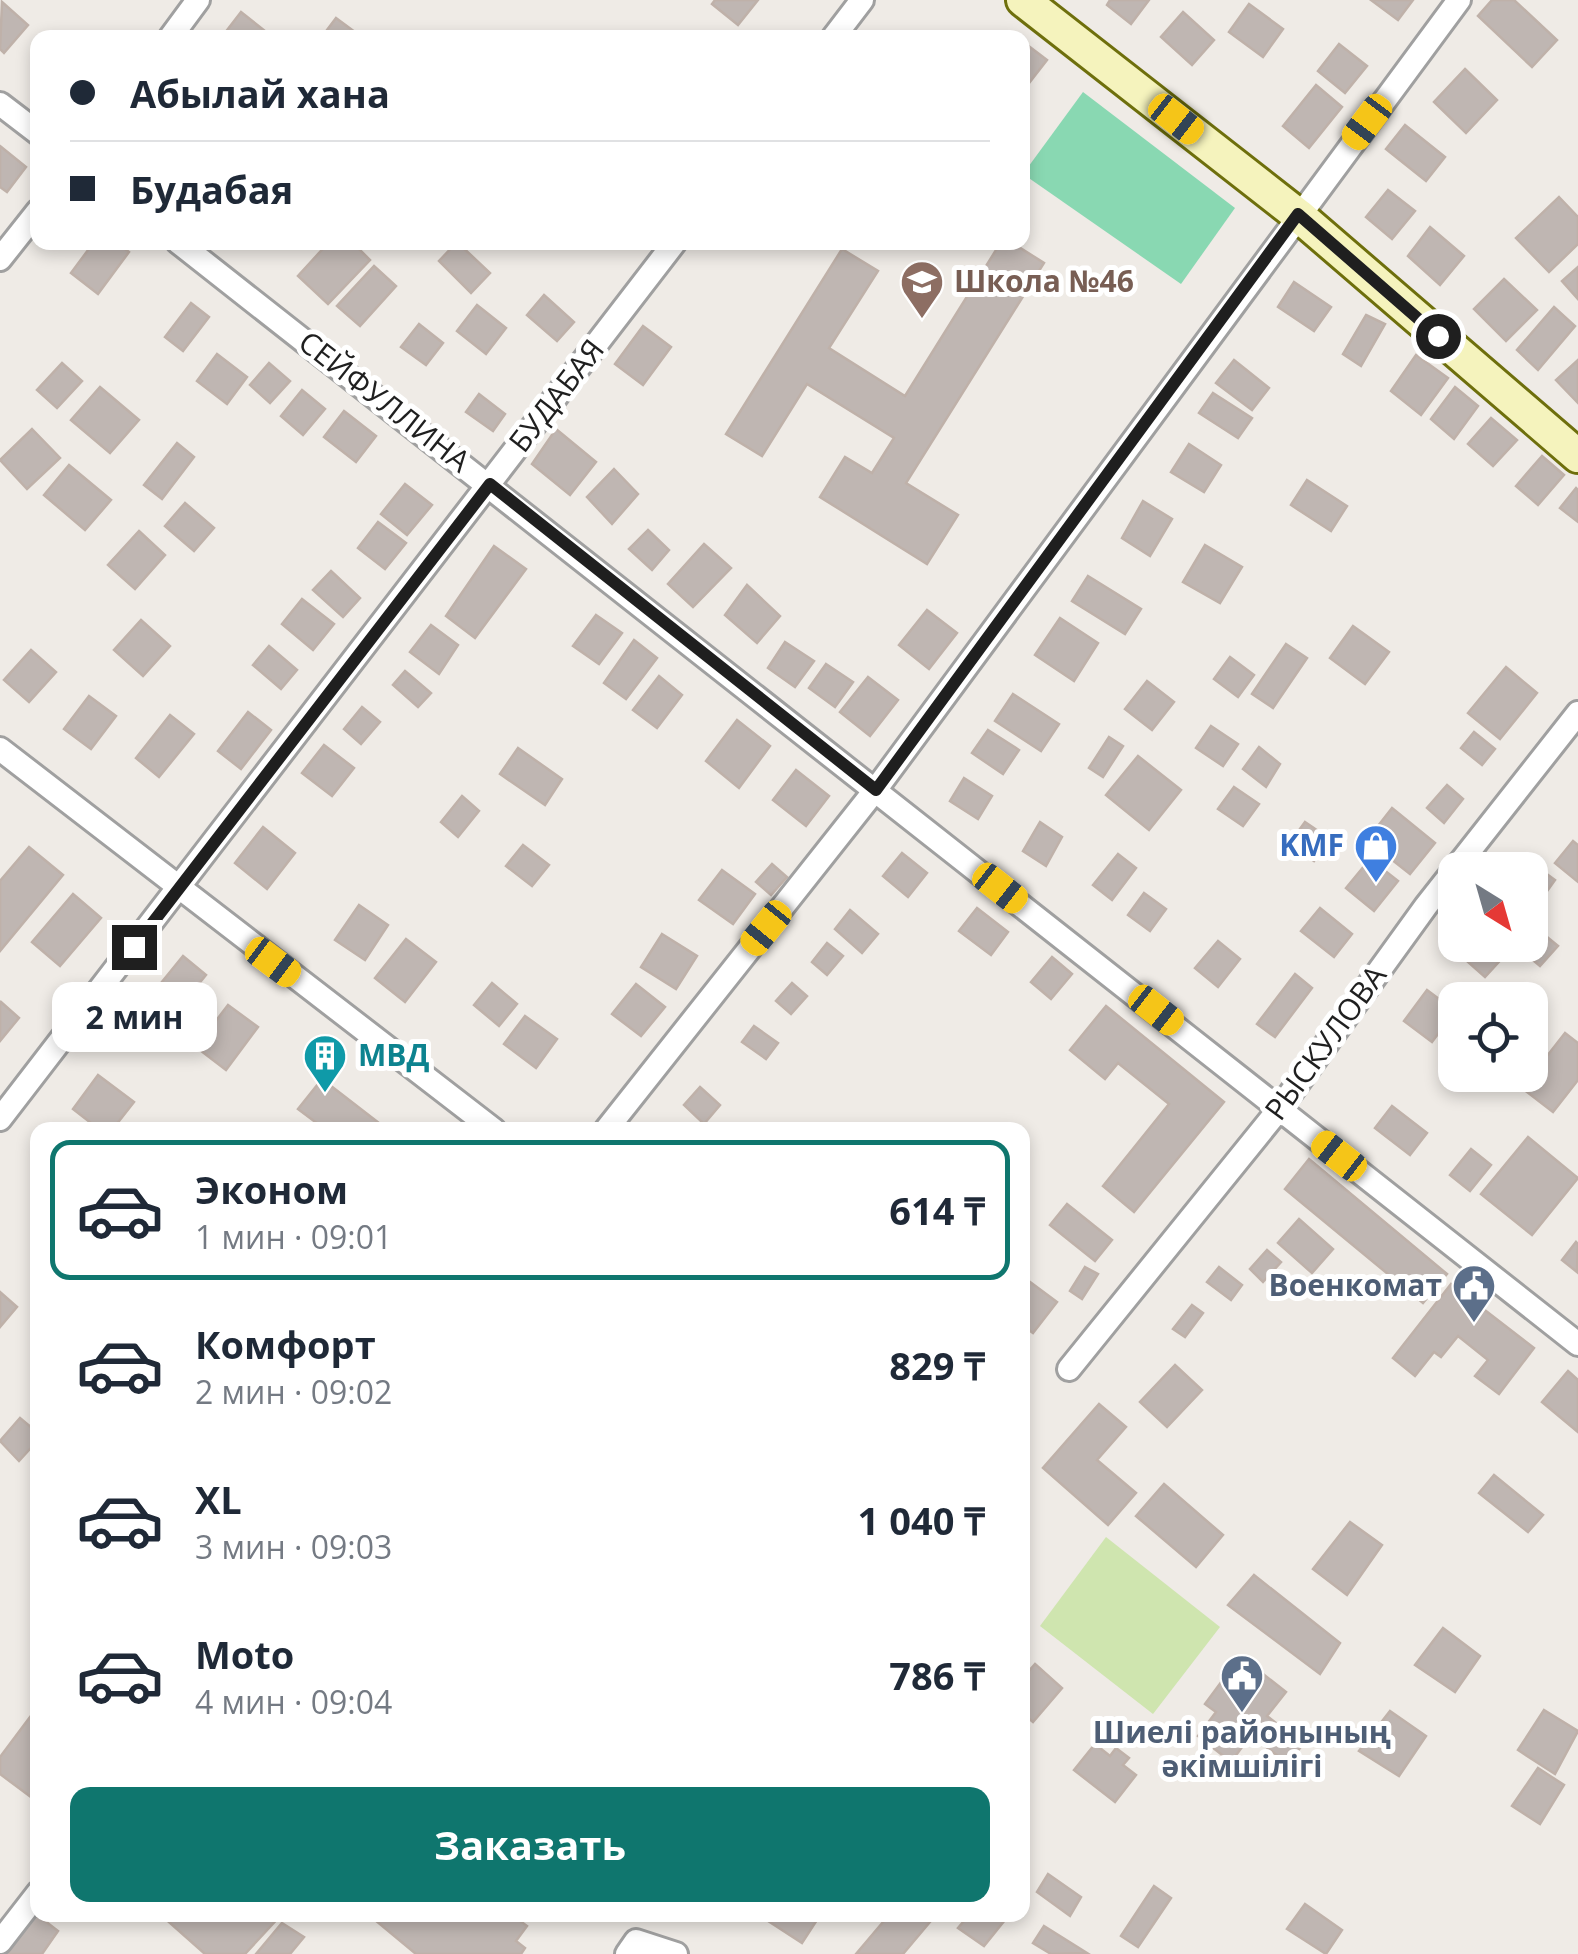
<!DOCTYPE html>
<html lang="ru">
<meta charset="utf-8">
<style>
:root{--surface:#fff;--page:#f2f2f3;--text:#1f2937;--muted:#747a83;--line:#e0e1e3;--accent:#0f766e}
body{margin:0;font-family:"Open Sans",sans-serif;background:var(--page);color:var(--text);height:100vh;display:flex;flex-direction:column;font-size:38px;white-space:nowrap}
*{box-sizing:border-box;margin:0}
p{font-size:32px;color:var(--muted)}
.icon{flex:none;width:55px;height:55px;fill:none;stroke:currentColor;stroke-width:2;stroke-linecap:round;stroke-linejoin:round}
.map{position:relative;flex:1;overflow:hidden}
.panel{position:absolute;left:30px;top:1122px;width:1000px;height:800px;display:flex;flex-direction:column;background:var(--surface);border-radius:20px;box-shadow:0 5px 15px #0003}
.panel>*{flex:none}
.guide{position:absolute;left:30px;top:30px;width:1000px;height:220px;border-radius:20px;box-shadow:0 5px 15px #0003;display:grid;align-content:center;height:220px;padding:0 40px;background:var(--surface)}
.needle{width:65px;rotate:143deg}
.controls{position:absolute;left:1438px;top:852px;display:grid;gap:20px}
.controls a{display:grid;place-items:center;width:110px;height:110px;border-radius:20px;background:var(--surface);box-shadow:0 5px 15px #0003;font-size:50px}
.end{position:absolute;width:45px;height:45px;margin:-22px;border:12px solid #1f1f1f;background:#fff;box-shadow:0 0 0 5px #fff}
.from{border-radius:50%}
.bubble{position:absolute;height:70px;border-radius:20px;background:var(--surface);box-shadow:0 5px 15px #0003;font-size:32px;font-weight:700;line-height:70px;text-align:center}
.car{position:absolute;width:30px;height:60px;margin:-30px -15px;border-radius:12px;box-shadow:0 0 8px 2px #0007;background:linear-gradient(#f5c518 24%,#345 0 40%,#f5c518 0 76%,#345 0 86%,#f5c518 0)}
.guide b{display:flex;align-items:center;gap:35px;height:95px;font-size:38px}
.guide b+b{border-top:2px solid var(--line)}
.guide i{width:25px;height:25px;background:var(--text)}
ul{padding:18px 0 0;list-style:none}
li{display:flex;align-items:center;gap:30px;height:140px;margin:0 20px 15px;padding:0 20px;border:5px solid transparent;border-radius:20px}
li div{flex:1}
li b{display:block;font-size:38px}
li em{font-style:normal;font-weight:700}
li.selected{border-color:var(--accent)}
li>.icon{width:90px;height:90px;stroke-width:1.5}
.primary-button{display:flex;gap:20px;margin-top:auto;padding:20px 40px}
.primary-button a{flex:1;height:115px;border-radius:20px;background:var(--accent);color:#fff;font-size:40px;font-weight:700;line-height:115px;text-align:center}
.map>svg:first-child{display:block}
.grass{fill:#cfe5af}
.pitch{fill:#89d8b2}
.building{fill:#bfb6b2;stroke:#bfb1a9;stroke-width:2.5}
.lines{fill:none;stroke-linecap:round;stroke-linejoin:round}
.street-casing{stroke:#a0a0a0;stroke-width:28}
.secondary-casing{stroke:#6e6f0c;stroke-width:38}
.street{stroke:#fff;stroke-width:22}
.secondary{stroke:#f5f3bd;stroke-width:32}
.route{stroke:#1f1f1f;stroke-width:12}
.labels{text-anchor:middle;stroke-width:10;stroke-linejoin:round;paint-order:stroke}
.education-label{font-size:30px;font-weight:bold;fill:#785e54;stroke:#fff;text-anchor:start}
.street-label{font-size:30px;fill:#1f1f1f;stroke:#fff}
.shop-label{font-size:30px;font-weight:bold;fill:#366cbe;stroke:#fff;text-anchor:end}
.culture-label{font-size:30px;font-weight:bold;fill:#0d838f;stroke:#fff;text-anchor:start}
.service-label{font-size:30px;font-weight:bold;fill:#4e5e75;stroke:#fff;text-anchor:end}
</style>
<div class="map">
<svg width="1578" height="1954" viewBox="0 0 1578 1954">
<rect width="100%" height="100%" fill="#efebe6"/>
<!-- grass -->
<polygon class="grass" points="1106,1537 1220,1627 1153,1714 1040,1626"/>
<!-- pitch -->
<polygon class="pitch" points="1083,92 1235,208 1181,284 1023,174"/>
<!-- building -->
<g class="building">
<polygon points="715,0 758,0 738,25 712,4"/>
<polygon points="1110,0 1149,0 1131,24 1107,5"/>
<polygon points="1371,0 1413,0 1398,20"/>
<polygon points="1492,0 1514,0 1557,40 1532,67 1478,16"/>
<polygon points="2,2 28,25 4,53 0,49"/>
<polygon points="1249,4 1283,29 1263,57 1229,32"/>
<polygon points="241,12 270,35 268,38 221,38"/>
<polygon points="1183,12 1214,40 1192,65 1161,37"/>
<polygon points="336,18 363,38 321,38"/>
<polygon points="1022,41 1047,60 1022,92"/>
<polygon points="1339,44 1367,66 1345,93 1318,71"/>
<polygon points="1465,69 1497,100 1466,133 1434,102"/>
<polygon points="1316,85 1342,107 1309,148 1283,126"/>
<polygon points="1405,125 1445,157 1426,181 1386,149"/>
<polygon points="0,146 26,167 7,192 0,187"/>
<polygon points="1388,190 1415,211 1392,239 1366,217"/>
<polygon points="1559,197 1578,217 1578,244 1549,272 1516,238"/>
<polygon points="1430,227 1464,256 1440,285 1408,256"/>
<polygon points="94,242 116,242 129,252 98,294 71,273"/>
<polygon points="329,242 352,242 370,260 328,304 298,276"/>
<polygon points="457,242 490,273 471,293 439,261"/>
<polygon points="1001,242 1011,242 1044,263 906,483 958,515 927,564 820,497 845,457 872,473 894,438 807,384 762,456 726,434 842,249 878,271 829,348 905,396"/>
<polygon points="374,266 396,286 360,326 337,306"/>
<polygon points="1578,267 1578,299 1562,281"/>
<polygon points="1504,279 1537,310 1506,341 1474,309"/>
<polygon points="1294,282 1331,307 1314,331 1278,307"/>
<polygon points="544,295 574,322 557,341 527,315"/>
<polygon points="191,303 209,317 183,351 165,337"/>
<polygon points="477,305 506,328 486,354 457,331"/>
<polygon points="1554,307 1575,326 1538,370 1517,350"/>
<polygon points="1366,315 1385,324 1361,366 1343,354"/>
<polygon points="419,324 443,343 426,365 401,347"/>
<polygon points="643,326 671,347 643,385 615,364"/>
<polygon points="217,354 247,377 227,404 197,381"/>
<polygon points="1416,355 1448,378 1421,415 1391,391"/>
<polygon points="1234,360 1269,388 1252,410 1216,383"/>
<polygon points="1578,360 1578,403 1556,380"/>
<polygon points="62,363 82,381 57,408 37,390"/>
<polygon points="269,363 290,381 270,403 250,385"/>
<polygon points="100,387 139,420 110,453 71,420"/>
<polygon points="1455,387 1478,406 1454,439 1431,419"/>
<polygon points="302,390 325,409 303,435 281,416"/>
<polygon points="1213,393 1252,418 1238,438 1199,413"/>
<polygon points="479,394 505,414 493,431 466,412"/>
<polygon points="344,411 376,436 356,462 324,437"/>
<polygon points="1491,418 1517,440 1493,466 1468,444"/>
<polygon points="32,429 60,458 27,489 0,460"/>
<polygon points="556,429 596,462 570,495 532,464"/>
<polygon points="177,443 194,457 162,499 144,485"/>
<polygon points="1189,444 1221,465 1204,492 1171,472"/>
<polygon points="1542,456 1564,475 1538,505 1516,486"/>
<polygon points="69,465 111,500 85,530 44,495"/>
<polygon points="614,469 638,494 612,524 587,497"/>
<polygon points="1307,480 1347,506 1331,531 1291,505"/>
<polygon points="405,484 432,505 407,535 381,514"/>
<polygon points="1576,488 1578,490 1578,522 1560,508"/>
<polygon points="1143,501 1172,519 1150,556 1122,538"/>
<polygon points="185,503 214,528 194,551 165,526"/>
<polygon points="378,522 406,543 385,569 358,548"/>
<polygon points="648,530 669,550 652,570 629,549"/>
<polygon points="139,531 165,555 135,589 108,565"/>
<polygon points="704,544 731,568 693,607 668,584"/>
<polygon points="1205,545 1242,567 1220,603 1183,582"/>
<polygon points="494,546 526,569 475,638 446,616"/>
<polygon points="331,571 360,598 343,617 313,590"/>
<polygon points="1088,576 1141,609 1125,634 1072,601"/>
<polygon points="747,585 780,616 757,643 725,615"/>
<polygon points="302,599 334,624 313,650 282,624"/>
<polygon points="927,610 957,633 929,669 899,645"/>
<polygon points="596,615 622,633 599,664 573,646"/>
<polygon points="1060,618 1098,643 1074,681 1035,655"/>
<polygon points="141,620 170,646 143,676 114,650"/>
<polygon points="431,625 458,645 439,674 410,652"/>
<polygon points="1353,626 1389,652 1365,684 1330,658"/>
<polygon points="634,640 657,658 626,699 604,683"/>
<polygon points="785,642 814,661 795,687 768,668"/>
<polygon points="1286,644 1307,658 1273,708 1252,694"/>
<polygon points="269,646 297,670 281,689 253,665"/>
<polygon points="31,650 56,672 29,702 4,680"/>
<polygon points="1230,657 1254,675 1238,697 1214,679"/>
<polygon points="826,664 853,682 835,707 809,688"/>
<polygon points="1506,667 1537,693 1500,739 1468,713"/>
<polygon points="405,671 431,693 418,707 393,685"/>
<polygon points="659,676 682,695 657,728 633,710"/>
<polygon points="868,677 898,700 870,736 840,712"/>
<polygon points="1147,681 1174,702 1152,730 1125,709"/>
<polygon points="1013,694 1059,724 1041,751 995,721"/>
<polygon points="89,696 116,716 91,749 64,729"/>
<polygon points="362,707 380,722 361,744 344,729"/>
<polygon points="248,712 271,730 241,769 218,751"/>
<polygon points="170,715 194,734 159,777 136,758"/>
<polygon points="737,720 770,746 739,788 706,761"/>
<polygon points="1211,726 1238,744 1223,766 1196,748"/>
<polygon points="988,730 1019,750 1003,774 972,753"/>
<polygon points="1474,732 1495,749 1482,765 1461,748"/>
<polygon points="1109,737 1123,746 1103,777 1089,768"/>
<polygon points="324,745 354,768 332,796 302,773"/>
<polygon points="1259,747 1280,764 1266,787 1243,769"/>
<polygon points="518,748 562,779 545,805 500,774"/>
<polygon points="1138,756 1181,790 1149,830 1106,795"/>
<polygon points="796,770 829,796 806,826 773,800"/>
<polygon points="964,778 992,796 978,819 950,801"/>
<polygon points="1447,785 1463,799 1444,823 1427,808"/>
<polygon points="1234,787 1259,804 1243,826 1218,809"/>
<polygon points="462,796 479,811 458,837 441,822"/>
<polygon points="1392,808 1435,843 1410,874 1367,840"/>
<polygon points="1040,822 1062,837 1046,866 1023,851"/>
<polygon points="1305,822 1330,839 1314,861 1289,844"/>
<polygon points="263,827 295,853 267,889 235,863"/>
<polygon points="1573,841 1578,845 1578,882 1555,863"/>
<polygon points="523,845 549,865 532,886 506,866"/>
<polygon points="29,847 63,875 0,951 0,881"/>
<polygon points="902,853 927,873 908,897 883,876"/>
<polygon points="1118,854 1136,868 1112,900 1093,885"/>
<polygon points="1525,858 1555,880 1535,908 1530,904 1530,870 1516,870"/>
<polygon points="1370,859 1398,881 1374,911 1346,888"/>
<polygon points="772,864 787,877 771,895 756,882"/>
<polygon points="722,870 755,894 733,924 699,900"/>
<polygon points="1144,893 1166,909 1150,931 1128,915"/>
<polygon points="73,894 101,918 60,966 32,942"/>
<polygon points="359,905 388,925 365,960 335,940"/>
<polygon points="977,908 1008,932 991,955 959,931"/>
<polygon points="1320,908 1352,934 1334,957 1301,931"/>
<polygon points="850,910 878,934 862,953 835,929"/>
<polygon points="1530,923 1558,946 1540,966 1515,945 1530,945"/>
<polygon points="662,934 697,956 676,989 641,967"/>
<polygon points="406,939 436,962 405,1002 375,978"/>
<polygon points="1218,941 1240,959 1218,987 1195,968"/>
<polygon points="827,943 843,956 827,975 812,962"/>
<polygon points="1469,945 1496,945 1506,954 1485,977 1460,955"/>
<polygon points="183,956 206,975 162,1029 139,1010"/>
<polygon points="1052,957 1072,974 1051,999 1031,982"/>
<polygon points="1295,974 1312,988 1275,1037 1257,1024"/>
<polygon points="492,983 517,1004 499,1026 474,1005"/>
<polygon points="792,983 807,996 791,1014 776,1001"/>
<polygon points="636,984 665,1007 641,1036 612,1014"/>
<polygon points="1427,990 1455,1011 1432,1042 1404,1021"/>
<polygon points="1,1002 19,1018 0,1041 0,1004"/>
<polygon points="228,1005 258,1027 226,1070 196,1047"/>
<polygon points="1106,1006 1224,1102 1134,1212 1103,1186 1169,1104 1118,1063 1105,1079 1070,1050"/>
<polygon points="525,1016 557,1039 536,1068 504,1044"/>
<polygon points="754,1026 778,1043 766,1059 742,1042"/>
<polygon points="1565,1033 1578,1043 1578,1080 1553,1112 1522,1088"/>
<polygon points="98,1075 134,1102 112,1130 100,1130 73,1109"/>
<polygon points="322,1079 388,1130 326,1130 298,1109"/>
<polygon points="700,1087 720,1105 704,1124 684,1105"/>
<polygon points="1392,1106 1427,1133 1410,1155 1375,1128"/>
<polygon points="1528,1137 1578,1178 1532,1235 1481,1194"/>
<polygon points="1471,1149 1491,1165 1470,1191 1450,1175"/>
<polygon points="1309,1159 1447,1274 1423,1303 1285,1189"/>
<polygon points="1067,1204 1112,1240 1095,1261 1050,1225"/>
<polygon points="1299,1219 1333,1249 1312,1273 1278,1243"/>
<polygon points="1576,1242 1578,1244 1577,1272 1562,1260"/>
<polygon points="1267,1250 1281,1262 1263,1282 1250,1269"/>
<polygon points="1085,1267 1098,1274 1082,1299 1070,1291"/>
<polygon points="1219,1267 1242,1285 1231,1300 1207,1282"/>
<polygon points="1022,1276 1057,1302 1033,1333 1022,1325"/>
<polygon points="1451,1284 1534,1348 1499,1394 1475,1376 1488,1360 1458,1336 1441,1357 1434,1352 1415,1376 1393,1358"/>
<polygon points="0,1292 17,1307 0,1327"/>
<polygon points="1192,1305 1203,1313 1185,1337 1173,1329"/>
<polygon points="1175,1365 1202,1390 1167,1427 1140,1402"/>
<polygon points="1568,1371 1578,1380 1578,1432 1542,1402"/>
<polygon points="1099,1404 1126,1427 1097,1460 1136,1493 1108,1525 1043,1468"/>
<polygon points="20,1418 38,1433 38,1440 19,1461 0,1441"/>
<polygon points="1494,1475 1543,1515 1528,1532 1479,1493"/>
<polygon points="1164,1484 1223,1535 1196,1567 1136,1516"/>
<polygon points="1350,1522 1382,1545 1347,1595 1313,1569"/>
<polygon points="1254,1575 1340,1643 1320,1674 1228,1605"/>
<polygon points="1443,1628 1480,1656 1455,1692 1415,1665"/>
<polygon points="1035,1664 1062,1688 1033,1722 1022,1713 1022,1679"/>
<polygon points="1253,1666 1286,1692 1267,1716 1303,1744 1288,1764 1251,1735 1231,1762 1198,1736 1216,1712 1205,1704 1222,1681 1235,1690"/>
<polygon points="1544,1710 1578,1731 1555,1774 1518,1750"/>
<polygon points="1390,1711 1426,1736 1399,1776 1359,1751"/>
<polygon points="30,1717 38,1723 35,1800 0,1774 0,1757"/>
<polygon points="1095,1744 1110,1756 1116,1748 1129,1758 1123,1765 1136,1775 1115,1802 1074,1770"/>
<polygon points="1538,1768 1564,1785 1540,1824 1512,1806"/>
<polygon points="1048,1874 1081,1897 1070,1916 1037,1892"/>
<polygon points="1154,1886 1171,1898 1138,1947 1121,1936"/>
<polygon points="1305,1904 1342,1930 1326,1954 1287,1929"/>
<polygon points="36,1914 58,1931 42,1954 7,1954"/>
<polygon points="161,1915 281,1915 245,1954 205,1954"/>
<polygon points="369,1915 512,1915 527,1926 516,1941 525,1948 521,1954 416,1954"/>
<polygon points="759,1915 809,1915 817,1920 802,1943"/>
<polygon points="889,1915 935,1916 903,1954 856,1954"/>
<polygon points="969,1915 1009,1915 984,1946 958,1928"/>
<polygon points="282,1923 304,1937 290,1954 256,1954"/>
<polygon points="1044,1926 1087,1953 1051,1954 1033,1943"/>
</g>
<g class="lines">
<!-- street casing -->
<g class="street-casing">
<g id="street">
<polyline points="170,38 198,0"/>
<polyline points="833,38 862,0"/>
<polyline points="0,104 38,133"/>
<polyline points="178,242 1578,1344"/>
<polyline points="0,259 38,211"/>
<polyline points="0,749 494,1130"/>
<polyline points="0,1119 675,242"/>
<polyline points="606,1130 876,789 1459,0"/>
<polyline points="1069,1369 1280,1108 1426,906 1578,713"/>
<polyline points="0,1942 38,1893"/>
<polyline points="627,1954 636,1941 676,1954"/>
</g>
</g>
<!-- secondary casing -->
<g class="secondary-casing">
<polyline id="secondary" points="1023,0 1298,215 1578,456"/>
</g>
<!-- street -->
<use href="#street" class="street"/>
<!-- secondary -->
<use href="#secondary" class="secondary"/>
</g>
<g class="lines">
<!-- route -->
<polyline class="route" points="134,947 490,484 876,790 1298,214 1438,336"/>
</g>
<!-- icons -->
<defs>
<g id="school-pin" transform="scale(2.25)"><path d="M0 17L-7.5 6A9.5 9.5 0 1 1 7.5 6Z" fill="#8d6e63" stroke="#fff"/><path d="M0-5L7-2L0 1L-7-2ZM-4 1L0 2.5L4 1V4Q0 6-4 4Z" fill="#fff"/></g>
<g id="shop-pin" transform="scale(2.25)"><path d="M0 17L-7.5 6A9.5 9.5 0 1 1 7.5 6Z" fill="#3f7fe0" stroke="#fff"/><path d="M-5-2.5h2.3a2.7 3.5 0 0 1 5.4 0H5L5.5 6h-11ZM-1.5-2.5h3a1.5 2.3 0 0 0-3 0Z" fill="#fff"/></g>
<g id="building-pin" transform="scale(2.25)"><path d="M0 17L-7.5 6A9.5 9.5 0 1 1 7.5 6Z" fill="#0f9aa8" stroke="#fff"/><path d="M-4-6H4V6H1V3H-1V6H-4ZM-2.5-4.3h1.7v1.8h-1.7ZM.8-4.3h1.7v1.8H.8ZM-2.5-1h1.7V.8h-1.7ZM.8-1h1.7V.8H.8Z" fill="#fff"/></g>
<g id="civic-pin" transform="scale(2.25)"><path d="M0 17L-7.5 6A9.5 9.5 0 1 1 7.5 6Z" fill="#5c6f8a" stroke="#fff"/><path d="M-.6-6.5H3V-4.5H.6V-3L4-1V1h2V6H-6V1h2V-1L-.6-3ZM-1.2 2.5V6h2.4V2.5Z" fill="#fff"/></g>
</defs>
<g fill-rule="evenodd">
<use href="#school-pin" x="922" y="282"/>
<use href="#shop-pin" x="1376" y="846"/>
<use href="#building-pin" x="325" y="1056"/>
<use href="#civic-pin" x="1474" y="1286"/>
<use href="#civic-pin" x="1242" y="1676"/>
</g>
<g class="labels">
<!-- education labels -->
<g class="education-label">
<text x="954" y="292">Школа №46</text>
</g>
<!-- street labels -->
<g class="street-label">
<text transform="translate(557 396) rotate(-52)" y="10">БУДАБАЯ</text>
<text transform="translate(384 402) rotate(38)" y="10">СЕЙФУЛЛИНА</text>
<text transform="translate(1326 1043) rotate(-54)" y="10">РЫСКУЛОВА</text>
</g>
<!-- shop labels -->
<g class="shop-label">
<text x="1344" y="856">KMF</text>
</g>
<!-- culture labels -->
<g class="culture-label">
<text x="358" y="1066">МВД</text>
</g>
<!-- service labels -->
<g class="service-label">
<text x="1442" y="1296">Военкомат</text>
<text x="1242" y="1743" text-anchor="middle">Шиелі районының<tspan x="1242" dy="34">әкімшілігі</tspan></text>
</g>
</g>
</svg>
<div class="controls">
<a><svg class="needle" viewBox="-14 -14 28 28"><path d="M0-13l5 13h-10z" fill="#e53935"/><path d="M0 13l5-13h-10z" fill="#747a83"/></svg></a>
<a><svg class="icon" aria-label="locate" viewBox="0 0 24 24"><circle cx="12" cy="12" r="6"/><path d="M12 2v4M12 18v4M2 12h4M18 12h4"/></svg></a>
</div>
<i class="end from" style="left:1438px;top:336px"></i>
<i class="end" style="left:134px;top:947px"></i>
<div class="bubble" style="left:52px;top:982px;width:165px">2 мин</div>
<i class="car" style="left:1176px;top:119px;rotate:128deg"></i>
<i class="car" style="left:1367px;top:122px;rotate:217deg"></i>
<i class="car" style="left:1000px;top:888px;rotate:128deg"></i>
<i class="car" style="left:766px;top:928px;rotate:219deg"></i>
<i class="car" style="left:273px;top:962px;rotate:127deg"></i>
<i class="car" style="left:1156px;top:1010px;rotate:128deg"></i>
<i class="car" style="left:1339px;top:1156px;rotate:308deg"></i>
<div class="guide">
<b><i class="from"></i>Абылай хана</b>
<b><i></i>Будабая</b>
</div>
<section class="panel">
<ul>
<li class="selected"><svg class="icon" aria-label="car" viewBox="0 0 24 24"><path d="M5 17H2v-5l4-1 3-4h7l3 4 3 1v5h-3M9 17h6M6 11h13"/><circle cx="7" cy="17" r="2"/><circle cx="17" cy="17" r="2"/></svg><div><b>Эконом</b><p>1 мин · 09:01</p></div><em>614 ₸</em></li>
<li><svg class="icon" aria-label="car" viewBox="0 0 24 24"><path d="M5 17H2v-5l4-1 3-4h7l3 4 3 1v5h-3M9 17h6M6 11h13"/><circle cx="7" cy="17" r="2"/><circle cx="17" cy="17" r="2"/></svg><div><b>Комфорт</b><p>2 мин · 09:02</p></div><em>829 ₸</em></li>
<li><svg class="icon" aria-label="car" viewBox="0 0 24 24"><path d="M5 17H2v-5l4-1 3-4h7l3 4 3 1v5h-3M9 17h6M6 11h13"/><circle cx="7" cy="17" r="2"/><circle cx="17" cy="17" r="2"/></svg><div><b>XL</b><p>3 мин · 09:03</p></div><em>1 040 ₸</em></li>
<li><svg class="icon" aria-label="car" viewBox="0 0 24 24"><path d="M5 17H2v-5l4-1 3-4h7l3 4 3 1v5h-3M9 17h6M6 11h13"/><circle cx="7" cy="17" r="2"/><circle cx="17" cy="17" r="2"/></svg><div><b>Moto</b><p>4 мин · 09:04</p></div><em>786 ₸</em></li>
</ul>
<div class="primary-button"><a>Заказать</a></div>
</section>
</div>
